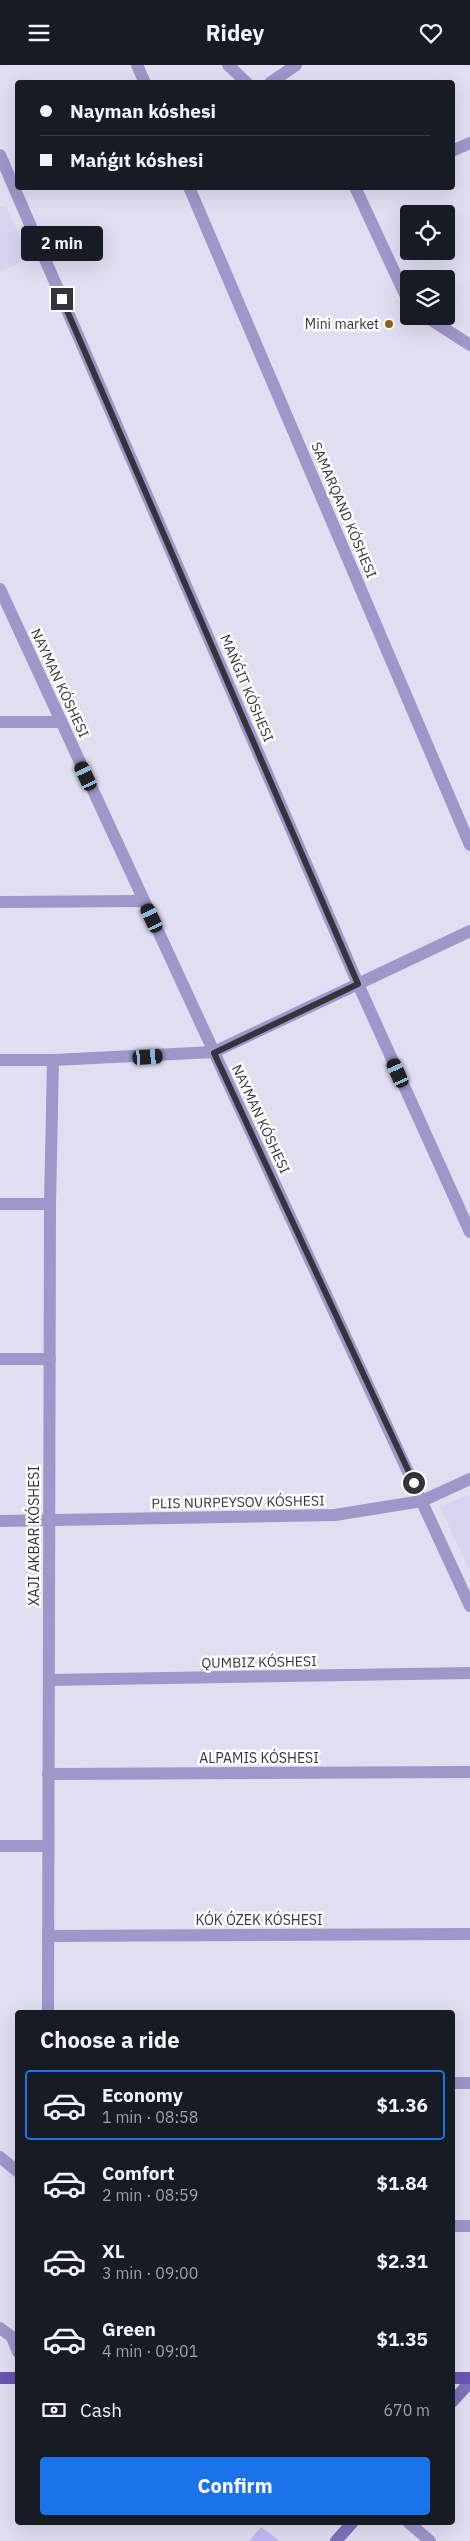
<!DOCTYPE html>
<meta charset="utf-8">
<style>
:root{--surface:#171b24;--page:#20242c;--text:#f1f3f6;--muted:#9ea1a6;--line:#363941;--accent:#1a73e8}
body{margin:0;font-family:"IBM Plex Sans",sans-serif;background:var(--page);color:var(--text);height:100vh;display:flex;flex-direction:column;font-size:19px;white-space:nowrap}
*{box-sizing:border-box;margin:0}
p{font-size:16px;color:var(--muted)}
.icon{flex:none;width:28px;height:28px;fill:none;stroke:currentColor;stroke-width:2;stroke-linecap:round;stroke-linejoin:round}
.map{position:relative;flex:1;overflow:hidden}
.sheet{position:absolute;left:15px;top:1945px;width:440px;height:515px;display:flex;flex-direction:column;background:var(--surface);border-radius:5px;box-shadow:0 5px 20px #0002}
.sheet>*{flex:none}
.hud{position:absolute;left:15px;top:15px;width:440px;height:110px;border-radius:5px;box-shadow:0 5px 20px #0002;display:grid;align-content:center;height:110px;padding:0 25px;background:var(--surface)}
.fabs{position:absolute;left:400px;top:140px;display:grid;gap:10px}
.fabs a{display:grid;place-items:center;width:55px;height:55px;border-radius:5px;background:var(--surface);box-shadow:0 5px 20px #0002;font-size:25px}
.end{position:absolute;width:22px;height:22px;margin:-11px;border:6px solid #35343c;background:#fff;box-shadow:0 0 0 2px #fff}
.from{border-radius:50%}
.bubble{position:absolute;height:35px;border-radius:5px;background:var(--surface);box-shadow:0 5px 20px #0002;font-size:16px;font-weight:700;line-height:35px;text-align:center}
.car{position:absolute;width:15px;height:30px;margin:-15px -8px;border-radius:6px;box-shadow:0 0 4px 1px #0007;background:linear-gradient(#222 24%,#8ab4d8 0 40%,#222 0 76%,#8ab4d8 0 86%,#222 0)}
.hud b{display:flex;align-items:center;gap:18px;height:48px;font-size:19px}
.hud b+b{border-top:1px solid var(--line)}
.hud i{width:12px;height:12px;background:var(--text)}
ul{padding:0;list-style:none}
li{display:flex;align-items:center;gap:15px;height:70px;margin:0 10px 8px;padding:0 15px;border:2px solid transparent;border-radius:5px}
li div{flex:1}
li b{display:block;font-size:19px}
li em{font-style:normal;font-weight:700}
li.current{border-color:var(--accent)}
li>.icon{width:45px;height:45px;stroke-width:1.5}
h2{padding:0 25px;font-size:22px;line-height:60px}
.pay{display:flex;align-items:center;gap:12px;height:55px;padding:0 25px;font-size:19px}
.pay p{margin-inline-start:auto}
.cta{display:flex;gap:10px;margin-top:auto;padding:10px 25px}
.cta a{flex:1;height:58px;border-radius:5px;background:var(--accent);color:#fff;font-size:20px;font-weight:700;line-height:58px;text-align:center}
header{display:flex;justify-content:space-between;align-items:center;height:65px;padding:0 25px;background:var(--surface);font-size:22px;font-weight:700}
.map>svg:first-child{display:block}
.built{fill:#d7d4ef}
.green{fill:#c1baf4}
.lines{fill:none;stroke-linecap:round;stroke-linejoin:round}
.minor{stroke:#9d97ca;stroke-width:12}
.tertiary{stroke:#9d97ca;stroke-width:12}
.secondary{stroke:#7e72bc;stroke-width:12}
.primary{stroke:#6956b1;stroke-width:12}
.route{stroke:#35343c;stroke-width:6}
.poi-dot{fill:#976119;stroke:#fff;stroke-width:2}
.labels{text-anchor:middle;stroke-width:5;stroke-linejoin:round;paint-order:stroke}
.poi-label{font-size:14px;fill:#35343c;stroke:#fff;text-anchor:end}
.street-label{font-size:14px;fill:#35343c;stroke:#fff}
</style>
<header><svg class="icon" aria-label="menu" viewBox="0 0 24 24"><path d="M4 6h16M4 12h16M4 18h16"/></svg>Ridey<svg class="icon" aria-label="heart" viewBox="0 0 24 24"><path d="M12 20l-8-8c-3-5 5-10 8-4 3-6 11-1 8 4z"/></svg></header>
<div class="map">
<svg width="470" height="2476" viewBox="0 0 470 2476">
<rect width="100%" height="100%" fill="#e0def1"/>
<!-- built -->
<g class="built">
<polygon points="0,141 6,142 31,193 0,207"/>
<polygon points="470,1429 470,1507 440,1442"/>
</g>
<!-- green -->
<polygon class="green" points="261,2462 280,2476 249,2476"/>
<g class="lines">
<!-- minor -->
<g class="minor">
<polyline points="137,0 145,18"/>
<polyline points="228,0 247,18"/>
<polyline points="270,18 296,0"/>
<polyline points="452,86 470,78"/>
<polyline points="0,90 358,919 470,1167"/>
<polyline points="189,122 470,780"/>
<polyline points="355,122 409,238"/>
<polyline points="425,251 470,280"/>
<polyline points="0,524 470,1541"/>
<polyline points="0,657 61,657"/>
<polyline points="0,837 144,836"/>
<polyline points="0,995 53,995 214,987 470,866"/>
<polyline points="0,1139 50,1139"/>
<polyline points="0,1294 50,1294"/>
<polyline points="0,1456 335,1450 422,1436 470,1414"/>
<polyline points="49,1615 470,1608"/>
<polyline points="48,1709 470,1707"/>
<polyline points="0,1781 48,1781"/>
<polyline points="48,1871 470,1869"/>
<polyline points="48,1948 50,1139 53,995"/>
<polyline points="452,2018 470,2018"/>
<polyline points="452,2161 470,2161"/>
<polyline points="0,2263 12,2272 18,2287"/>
<polyline points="409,2458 430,2476"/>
</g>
<!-- tertiary -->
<polyline class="tertiary" points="0,2092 18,2107"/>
<!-- secondary -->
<g class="secondary">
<polyline points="452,2337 470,2317"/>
<polyline points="336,2476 352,2458"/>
</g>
<!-- primary -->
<g class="primary">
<polyline points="0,2313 18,2313"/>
<polyline points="452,2313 470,2313"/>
</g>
</g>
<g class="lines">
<!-- route -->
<polyline class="route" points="62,234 358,919 214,988 414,1418"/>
</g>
<!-- markers -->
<circle class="poi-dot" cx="389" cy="259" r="5"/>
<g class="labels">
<!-- poi labels -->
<g class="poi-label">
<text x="379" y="264">Mini market</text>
</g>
<!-- street labels -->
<g class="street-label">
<text transform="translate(344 445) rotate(67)" y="5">SAMARQAND KÓSHESI</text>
<text transform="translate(60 618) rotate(65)" y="5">NAYMAN KÓSHESI</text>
<text transform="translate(247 623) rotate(67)" y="5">MAŃǴIT KÓSHESI</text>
<text transform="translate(261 1054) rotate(65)" y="5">NAYMAN KÓSHESI</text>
<text transform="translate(238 1437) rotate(-1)" y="5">PLIS NURPEYSOV KÓSHESI</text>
<text transform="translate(34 1471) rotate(-90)" y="5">XAJI AKBAR KÓSHESI</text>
<text transform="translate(259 1597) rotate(-1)" y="5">QUMBIZ KÓSHESI</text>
<text x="259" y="1698">ALPAMIS KÓSHESI</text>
<text x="259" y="1860">KÓK ÓZEK KÓSHESI</text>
</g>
</g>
</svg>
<div class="fabs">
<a><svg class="icon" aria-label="locate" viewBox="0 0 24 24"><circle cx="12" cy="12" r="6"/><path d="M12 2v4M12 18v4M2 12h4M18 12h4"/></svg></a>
<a><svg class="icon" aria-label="layers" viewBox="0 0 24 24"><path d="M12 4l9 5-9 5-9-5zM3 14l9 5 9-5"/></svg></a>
</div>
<i class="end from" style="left:414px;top:1418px"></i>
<i class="end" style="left:62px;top:234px"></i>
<div class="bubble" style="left:21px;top:161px;width:82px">2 min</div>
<i class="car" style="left:86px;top:711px;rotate:335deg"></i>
<i class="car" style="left:152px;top:853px;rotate:335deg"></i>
<i class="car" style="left:148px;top:992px;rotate:86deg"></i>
<i class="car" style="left:398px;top:1008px;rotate:336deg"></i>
<div class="hud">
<b><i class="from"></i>Nayman kóshesi</b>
<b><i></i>Mańǵıt kóshesi</b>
</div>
<section class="sheet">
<h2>Choose a ride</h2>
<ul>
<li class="current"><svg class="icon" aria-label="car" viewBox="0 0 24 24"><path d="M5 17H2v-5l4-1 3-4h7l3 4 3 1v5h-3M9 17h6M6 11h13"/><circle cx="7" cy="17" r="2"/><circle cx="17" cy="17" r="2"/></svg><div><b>Economy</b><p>1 min · 08:58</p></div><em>$1.36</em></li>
<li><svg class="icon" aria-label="car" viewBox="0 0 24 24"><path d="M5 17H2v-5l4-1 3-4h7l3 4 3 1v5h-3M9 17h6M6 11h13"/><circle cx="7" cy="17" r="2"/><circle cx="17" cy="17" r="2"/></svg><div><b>Comfort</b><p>2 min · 08:59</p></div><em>$1.84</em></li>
<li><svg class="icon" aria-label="car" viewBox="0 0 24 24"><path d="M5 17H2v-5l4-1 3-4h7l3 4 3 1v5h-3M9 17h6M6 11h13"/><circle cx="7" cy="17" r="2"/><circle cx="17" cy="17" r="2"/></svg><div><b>XL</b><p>3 min · 09:00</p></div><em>$2.31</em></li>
<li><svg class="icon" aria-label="car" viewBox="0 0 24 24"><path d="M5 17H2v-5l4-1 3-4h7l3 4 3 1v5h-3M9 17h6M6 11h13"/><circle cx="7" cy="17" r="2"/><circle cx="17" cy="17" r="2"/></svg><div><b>Green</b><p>4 min · 09:01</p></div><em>$1.35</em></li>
</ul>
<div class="pay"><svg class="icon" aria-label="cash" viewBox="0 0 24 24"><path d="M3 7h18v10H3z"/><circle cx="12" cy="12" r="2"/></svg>Cash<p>670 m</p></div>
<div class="cta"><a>Confirm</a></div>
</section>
</div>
